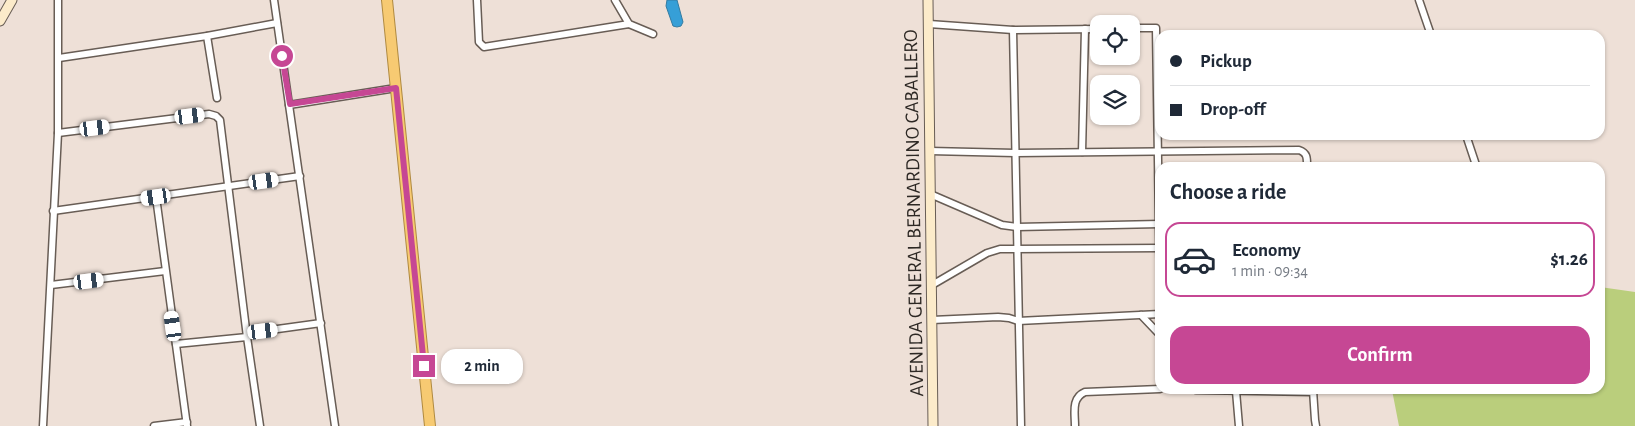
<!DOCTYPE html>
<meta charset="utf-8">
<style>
:root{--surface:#fff;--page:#f2f2f3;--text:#1f2937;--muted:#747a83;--line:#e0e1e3;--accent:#c64794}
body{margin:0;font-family:"Alegreya Sans",sans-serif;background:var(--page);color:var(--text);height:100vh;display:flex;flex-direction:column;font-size:19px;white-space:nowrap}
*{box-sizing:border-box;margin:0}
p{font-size:16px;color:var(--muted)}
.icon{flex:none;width:28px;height:28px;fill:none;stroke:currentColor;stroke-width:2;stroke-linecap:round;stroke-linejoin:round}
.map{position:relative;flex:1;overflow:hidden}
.details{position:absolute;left:1155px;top:162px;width:450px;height:232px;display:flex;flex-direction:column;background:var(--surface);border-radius:15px;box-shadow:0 1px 4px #0004}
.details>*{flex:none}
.top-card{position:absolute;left:1155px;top:30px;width:450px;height:110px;border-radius:15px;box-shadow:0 1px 4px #0004;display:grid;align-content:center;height:110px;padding:0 15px;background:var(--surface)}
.buttons{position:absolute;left:1090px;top:15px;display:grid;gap:10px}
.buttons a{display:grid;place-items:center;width:50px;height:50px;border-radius:10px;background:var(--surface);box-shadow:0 1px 4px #0004;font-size:25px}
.end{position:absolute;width:22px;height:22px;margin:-11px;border:6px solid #c64794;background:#fff;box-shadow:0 0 0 2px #fff}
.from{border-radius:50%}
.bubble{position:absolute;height:35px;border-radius:15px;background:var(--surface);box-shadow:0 1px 4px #0004;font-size:16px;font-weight:600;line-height:35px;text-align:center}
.car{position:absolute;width:15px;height:30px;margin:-15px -8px;border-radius:6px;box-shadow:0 0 4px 1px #0007;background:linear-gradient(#fff 24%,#345 0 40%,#fff 0 76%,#345 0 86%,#fff 0)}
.top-card b{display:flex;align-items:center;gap:18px;height:48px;font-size:19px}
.top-card b+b{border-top:1px solid var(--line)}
.top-card i{width:12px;height:12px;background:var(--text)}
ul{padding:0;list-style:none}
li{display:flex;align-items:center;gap:15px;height:75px;margin:0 10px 8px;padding:0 5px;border:2px solid transparent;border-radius:15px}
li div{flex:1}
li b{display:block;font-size:19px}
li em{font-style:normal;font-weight:600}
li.current{border-color:var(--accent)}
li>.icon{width:45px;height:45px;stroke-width:1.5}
h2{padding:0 15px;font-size:22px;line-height:60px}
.button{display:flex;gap:10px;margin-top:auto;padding:10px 15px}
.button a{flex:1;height:58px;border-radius:15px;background:var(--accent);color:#fff;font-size:20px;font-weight:600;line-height:58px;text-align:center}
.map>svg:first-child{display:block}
.green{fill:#bace7c}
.water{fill:#369fd7;stroke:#337ba1}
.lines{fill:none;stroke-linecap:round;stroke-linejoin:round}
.minor-casing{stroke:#685d55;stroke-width:9}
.secondary-casing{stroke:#685d55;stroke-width:11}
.trunk-casing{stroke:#af893f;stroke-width:12}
.minor{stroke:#fff;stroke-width:6}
.secondary{stroke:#fcebca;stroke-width:9}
.trunk{stroke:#f7ca72;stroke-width:10}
.route{stroke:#c64794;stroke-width:6}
.labels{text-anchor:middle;stroke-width:4;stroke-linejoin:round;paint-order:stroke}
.street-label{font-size:20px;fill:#2d2824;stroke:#eee0d7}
</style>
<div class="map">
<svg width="1635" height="426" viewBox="0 0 1635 426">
<rect width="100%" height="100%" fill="#eee0d7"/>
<!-- green -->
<polygon class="green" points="1600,287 1635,292 1635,426 1399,426 1392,390 1600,390"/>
<!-- water -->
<polygon class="water" points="667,0 677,0 683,22 681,26 677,27 673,26 666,6"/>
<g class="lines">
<!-- minor casing -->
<g class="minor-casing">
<g id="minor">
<polyline points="274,0 335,426"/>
<polyline points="477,0 479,42 484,47 629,24"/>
<polyline points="615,0 629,24 653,34"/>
<polyline points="1419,0 1431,35"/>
<polyline points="929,24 1013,30 1099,29"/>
<polyline points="1131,28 1156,28 1160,292"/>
<polyline points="1013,30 1021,426"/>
<polyline points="207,36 217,98"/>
<polyline points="59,58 207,36 277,23"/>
<polyline points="289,105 396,88"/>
<polyline points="58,133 209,114 216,116 220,120 247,337 260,426"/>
<polyline points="1466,135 1477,168"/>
<path d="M930 151 1015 153 1299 150C1308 153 1307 159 1307 168"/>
<polyline points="1082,152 1085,29"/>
<polyline points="930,194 1002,225 1017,227 1160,224"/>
<polyline points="156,197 187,426"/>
<polyline points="53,211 300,176"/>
<polyline points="51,285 165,271"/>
<polyline points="932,285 987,253 1000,249 1160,248"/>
<polyline points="1141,315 1160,335"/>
<polyline points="932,320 998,317 1009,318 1018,321 1160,314"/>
<polyline points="176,344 247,337 263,331 321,323"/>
<polyline points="1196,390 1313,392"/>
<polyline points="1313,390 1315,420 1316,426"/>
<polyline points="1236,391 1239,426"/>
<polyline points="43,426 58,133 58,0"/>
<polyline points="154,426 187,422"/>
<path d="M1075 426C1075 413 1071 398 1085 392L1160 389"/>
</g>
</g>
<!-- secondary casing -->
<g class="secondary-casing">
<g id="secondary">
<polyline points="928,0 933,426"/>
<polyline points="0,21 12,0"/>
</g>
</g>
<!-- trunk casing -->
<g class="trunk-casing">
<polyline id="trunk" points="387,0 430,426"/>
</g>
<!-- minor -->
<use href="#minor" class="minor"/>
<!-- secondary -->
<use href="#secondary" class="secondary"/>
<!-- trunk -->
<use href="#trunk" class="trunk"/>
</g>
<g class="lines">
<!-- route -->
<polyline class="route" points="282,56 290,104 396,88 424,366"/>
</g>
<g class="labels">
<!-- street labels -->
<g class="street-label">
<text transform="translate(913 213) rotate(-91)" y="7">AVENIDA GENERAL BERNARDINO CABALLERO</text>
</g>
</g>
</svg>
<div class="buttons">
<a><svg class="icon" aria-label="locate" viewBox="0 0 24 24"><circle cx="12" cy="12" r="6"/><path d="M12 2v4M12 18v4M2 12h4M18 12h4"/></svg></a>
<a><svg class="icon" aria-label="layers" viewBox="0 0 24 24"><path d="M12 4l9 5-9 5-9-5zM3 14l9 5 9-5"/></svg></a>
</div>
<i class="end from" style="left:282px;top:56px"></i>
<i class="end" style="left:424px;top:366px"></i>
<div class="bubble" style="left:441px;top:349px;width:82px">2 min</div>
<i class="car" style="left:190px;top:116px;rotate:83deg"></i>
<i class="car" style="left:95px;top:128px;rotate:83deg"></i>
<i class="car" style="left:264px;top:181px;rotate:82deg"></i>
<i class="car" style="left:156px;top:197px;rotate:262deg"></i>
<i class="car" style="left:89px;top:281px;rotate:83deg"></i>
<i class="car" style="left:173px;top:326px;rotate:352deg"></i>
<i class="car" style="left:263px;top:331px;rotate:83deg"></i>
<div class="top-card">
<b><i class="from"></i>Pickup</b>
<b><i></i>Drop-off</b>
</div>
<section class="details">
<h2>Choose a ride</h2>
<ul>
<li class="current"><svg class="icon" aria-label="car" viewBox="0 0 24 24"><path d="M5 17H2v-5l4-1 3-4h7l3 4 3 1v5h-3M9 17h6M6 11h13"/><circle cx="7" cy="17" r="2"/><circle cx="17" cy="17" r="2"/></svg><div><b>Economy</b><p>1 min · 09:34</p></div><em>$1.26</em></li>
</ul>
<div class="button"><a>Confirm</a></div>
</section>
</div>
